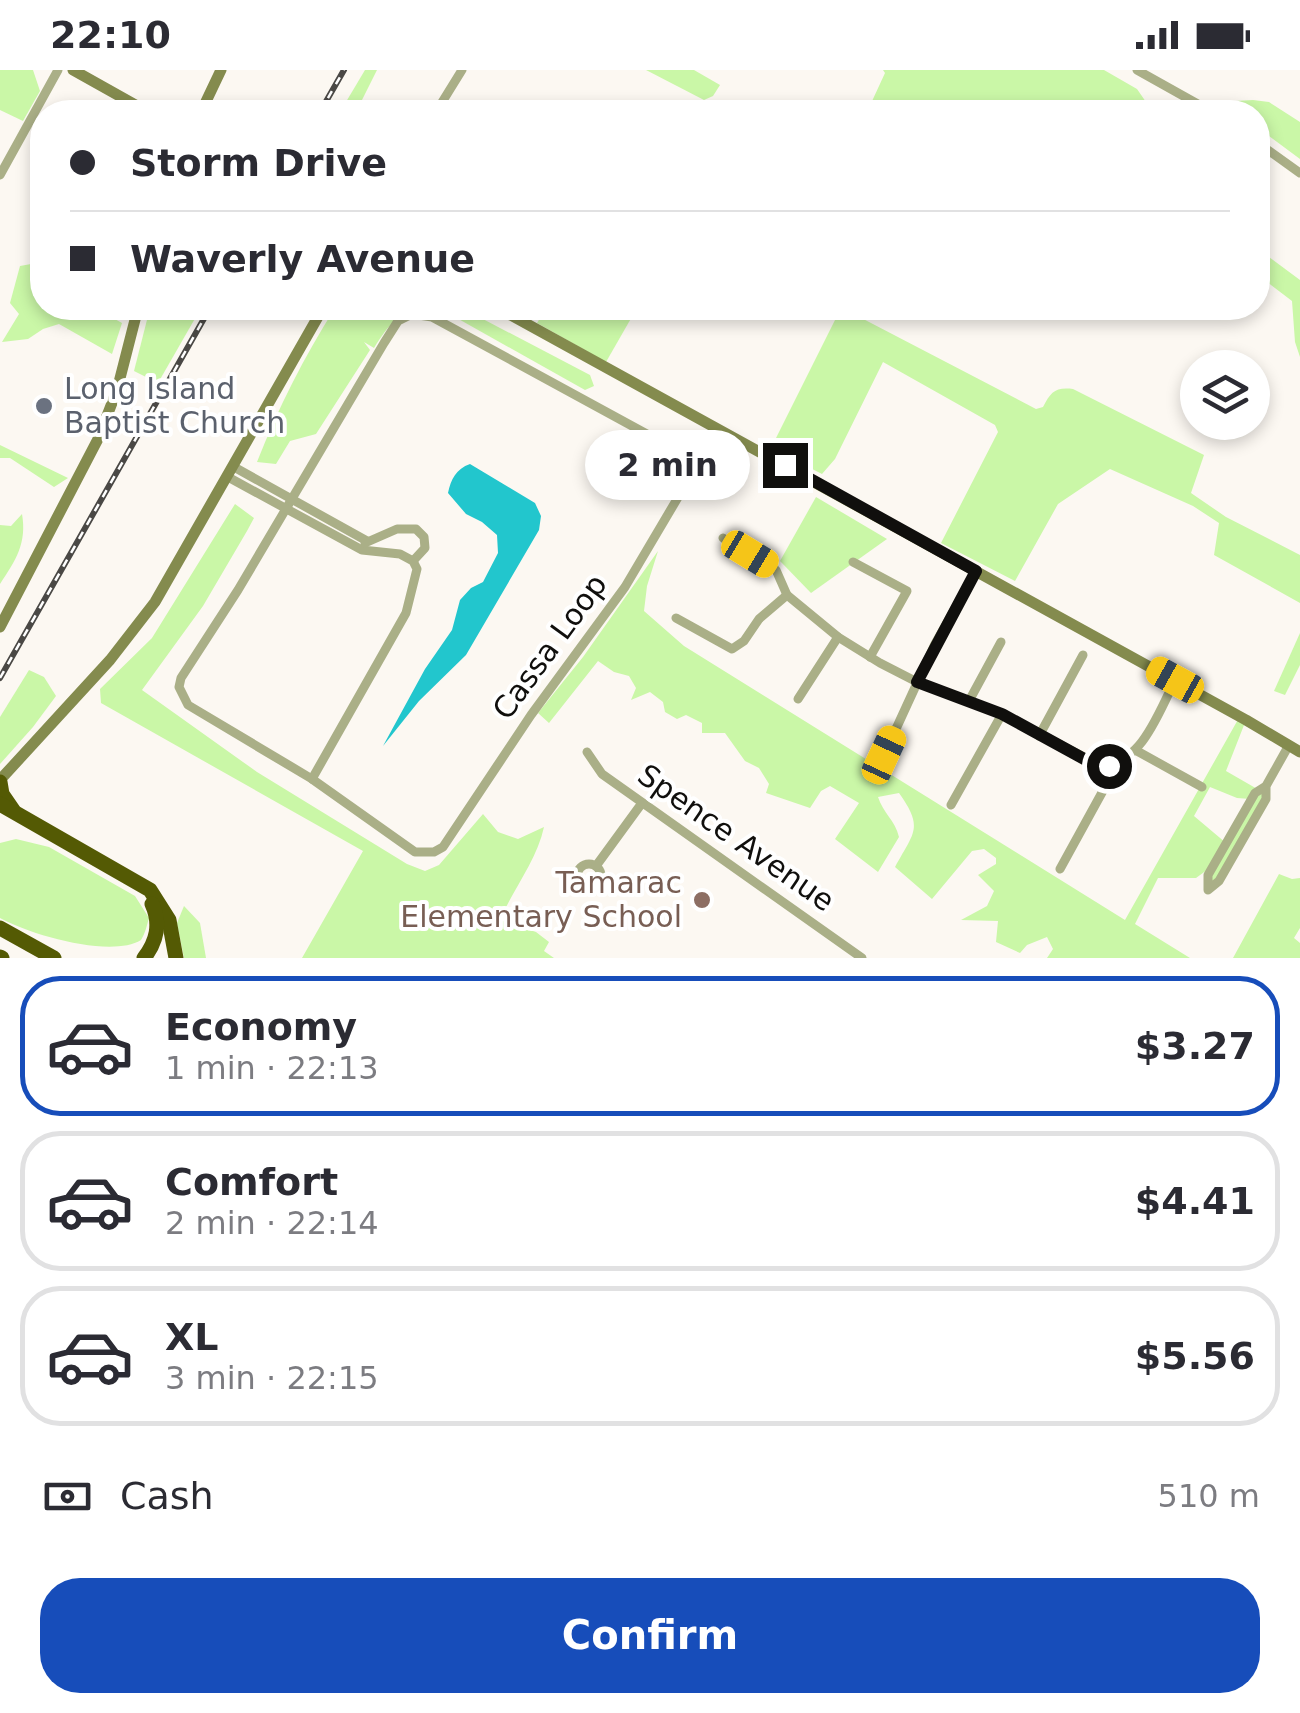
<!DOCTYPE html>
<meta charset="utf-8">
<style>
:root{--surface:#fff;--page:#f7f7f7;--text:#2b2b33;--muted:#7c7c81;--line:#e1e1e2;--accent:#174dba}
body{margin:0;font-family:"DejaVu Sans",sans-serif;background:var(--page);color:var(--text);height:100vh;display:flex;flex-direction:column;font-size:38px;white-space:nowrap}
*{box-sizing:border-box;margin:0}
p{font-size:32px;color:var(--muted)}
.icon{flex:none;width:55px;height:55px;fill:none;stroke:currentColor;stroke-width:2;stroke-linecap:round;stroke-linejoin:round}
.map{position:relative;height:888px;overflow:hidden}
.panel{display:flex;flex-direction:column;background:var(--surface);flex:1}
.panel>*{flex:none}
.banner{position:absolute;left:30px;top:30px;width:1240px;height:220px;border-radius:40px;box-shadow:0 5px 15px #0003;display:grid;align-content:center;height:220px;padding:0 40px;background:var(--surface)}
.controls{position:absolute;left:1180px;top:280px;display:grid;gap:20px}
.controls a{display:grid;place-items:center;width:90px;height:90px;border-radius:50%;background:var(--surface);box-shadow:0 5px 15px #0003;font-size:50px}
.end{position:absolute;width:45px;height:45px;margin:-22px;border:12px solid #100f0d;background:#fff;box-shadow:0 0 0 5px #fff}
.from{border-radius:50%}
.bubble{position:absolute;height:70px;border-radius:35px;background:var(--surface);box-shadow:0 5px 15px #0003;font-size:32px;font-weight:600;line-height:70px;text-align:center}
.car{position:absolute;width:30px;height:60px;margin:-30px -15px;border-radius:12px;box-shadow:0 0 8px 2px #0007;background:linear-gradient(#f5c518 24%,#345 0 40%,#f5c518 0 76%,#345 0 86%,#f5c518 0)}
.banner b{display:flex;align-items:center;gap:35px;height:95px;font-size:38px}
.banner b+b{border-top:2px solid var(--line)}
.banner i{width:25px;height:25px;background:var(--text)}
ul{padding:18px 0 0;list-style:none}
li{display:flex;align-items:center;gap:30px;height:140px;margin:0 20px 15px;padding:0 20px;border:5px solid var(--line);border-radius:40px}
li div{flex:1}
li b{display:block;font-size:38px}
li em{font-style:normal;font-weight:600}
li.active{border-color:var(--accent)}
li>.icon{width:90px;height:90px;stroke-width:1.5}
.pay{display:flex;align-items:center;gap:25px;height:110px;padding:0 40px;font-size:38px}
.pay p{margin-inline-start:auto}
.cta{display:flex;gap:20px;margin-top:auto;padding:20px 40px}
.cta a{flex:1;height:115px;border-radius:40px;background:var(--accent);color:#fff;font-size:40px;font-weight:600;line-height:115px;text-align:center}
.status{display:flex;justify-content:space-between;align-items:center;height:70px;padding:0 50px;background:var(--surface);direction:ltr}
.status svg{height:28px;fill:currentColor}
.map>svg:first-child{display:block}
.green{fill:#caf7a7;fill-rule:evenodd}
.water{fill:#22c6cd}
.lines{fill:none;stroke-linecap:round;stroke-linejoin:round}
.street{stroke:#aaaf87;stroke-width:9}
.secondary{stroke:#848b4e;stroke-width:11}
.highway{stroke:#545a04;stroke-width:15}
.rail-casing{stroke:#4a4845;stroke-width:6}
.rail{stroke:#fff;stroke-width:2.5;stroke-dasharray:8;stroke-linecap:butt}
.route{stroke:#100f0d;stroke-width:12}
.worship-dot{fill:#6b7280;stroke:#fff;stroke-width:4}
.education-dot{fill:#8d6e63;stroke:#fff;stroke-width:4}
.labels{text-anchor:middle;stroke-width:8;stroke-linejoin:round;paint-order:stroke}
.worship-label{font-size:30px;fill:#5b616d;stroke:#fff;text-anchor:start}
.street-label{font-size:30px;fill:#100f0d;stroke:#fff}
.education-label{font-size:30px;fill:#785e54;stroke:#fff;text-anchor:end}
</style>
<div class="status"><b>22:10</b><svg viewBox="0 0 49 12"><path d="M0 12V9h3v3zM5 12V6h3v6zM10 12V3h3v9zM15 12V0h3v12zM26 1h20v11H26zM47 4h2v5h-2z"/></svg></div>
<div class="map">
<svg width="1300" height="888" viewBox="0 0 1300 888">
<rect width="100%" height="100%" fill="#fcf8f2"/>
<!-- green -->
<g class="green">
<polygon points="0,0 33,0 40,21 23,51 0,40"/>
<polygon points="365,0 377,0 356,42 340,42"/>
<polygon points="646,0 694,0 720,15 713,26 704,30"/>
<polygon points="883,0 1104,0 1137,19 1146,32 1140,42 867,42 885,3"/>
<polygon points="1253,30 1269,32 1300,52 1300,89 1258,58 1258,42 1243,42 1235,31"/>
<polygon points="1258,179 1300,210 1300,287 1295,272 1292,231 1258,205"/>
<polygon points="42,192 42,238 95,238 122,253 112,284 59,254 43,259 28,269 2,272 19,244 10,233 20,196"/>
<polygon points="150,238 201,238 158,313 134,301"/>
<path d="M335 238H437L435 240C403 236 390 252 374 278L364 272 370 280 316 364 290 371 276 394 257 392C278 338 304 287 335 238Z"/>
<polygon points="439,238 462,238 590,305 594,316 585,320"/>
<polygon points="546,238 637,238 606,292 537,253"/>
<path d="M846 240 1036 339 1043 337C1051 322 1055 317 1073 319L1204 385 1191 423 1226 447 1300 485V533L1214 485 1219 453 1193 436 1110 399 1058 434 1015 511 941 473 998 362 995 355 883 292 835 389 822 404 771 378 839 242Z"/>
<polygon points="0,375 68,408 54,417 10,388 0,388"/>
<polygon points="816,427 887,469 811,523 780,491"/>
<path d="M235 434 254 448 247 461 203 536 142 620 257 702 407 794 425 801 439 795 483 744 498 762 518 769 544 757C537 790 513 819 500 850L536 862 549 872 544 881 554 888H302L363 781 101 633 100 619 152 568Z"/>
<path d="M22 444C27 473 16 490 0 514V455L11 456Z"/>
<path d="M658 481 647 516 644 541 684 576 1125 850 1240 646 1246 650 1226 701 1259 720 1266 729 1212 820 1211 797 1196 808H1158L1135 854 1190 888H1047L1053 879 1047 867 1027 875 1020 883 996 872 998 851 961 850 987 836 994 821 978 805 996 794V788L984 779 972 781 932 829 895 797C914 762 924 758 899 723L878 727C883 743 895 750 899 767L878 802 835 769 859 733 830 716 821 721 810 738 766 723 769 714 759 698 745 691 725 663H702V653L686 645 677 649 665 642 663 632 650 622 631 630 636 618 629 606 614 602 598 591 549 653 538 643 583 587ZM1210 717 1237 728 1250 729 1226 773 1194 746Z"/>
<polygon points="1300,563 1300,595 1285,625 1274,621"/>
<polygon points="29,600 44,607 56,626 33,657 0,694 0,647"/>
<path d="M16 769 49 777 135 826 149 848C147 855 145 864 141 870 112 888 33 866 0 848V773Z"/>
<polygon points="1279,804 1292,809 1300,808 1300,858 1294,868 1300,873 1300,888 1233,888"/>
<polygon points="184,836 200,853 206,888 184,888 177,853"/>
</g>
<!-- water -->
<path class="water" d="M470 394 535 433 541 446 539 460 466 585 419 631 383 676 425 599 452 560 460 530 471 518 483 512 498 483 497 465 482 452 466 444 448 423C451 409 456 399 470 394Z"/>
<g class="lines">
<!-- street -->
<g class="street">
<polyline points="1137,0 1212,42"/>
<polyline points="436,42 462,0"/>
<polyline points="1258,73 1300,103"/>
<polyline points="0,105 58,0"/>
<polygon points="412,244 432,247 667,375 684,399 680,424 625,517 531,645 443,777 434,782 415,782 312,709 188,635 179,617 181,608 238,520 384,273 398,251"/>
<polyline points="234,397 367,471"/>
<polyline points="228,407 362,480 400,484 413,491 417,499 406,543 312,709"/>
<path d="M723 468 776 500 787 525 838 567 880 593 917 612 1002 644 1097 694C1141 699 1158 642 1175 611"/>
<polyline points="365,473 397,459 416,459 424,467 425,478 413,491"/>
<polyline points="853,492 907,521 870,587"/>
<polyline points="676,548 732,579 744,571 759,549 787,525"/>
<polyline points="798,629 838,567"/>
<polyline points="969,631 1001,572"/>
<polyline points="1039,666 1083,585"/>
<polyline points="1137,681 1202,717"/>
<polyline points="587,682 602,704 862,888"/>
<polyline points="884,685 935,574 976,501"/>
<polyline points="1266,716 1255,723 1208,805 1208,820 1219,811 1266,729 1266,716 1289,675"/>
<polyline points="951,735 1002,644"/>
<circle cx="589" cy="806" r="12"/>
<polyline points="596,796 642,733"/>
<polyline points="1060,799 1110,708 1109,696"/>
</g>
<!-- secondary -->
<g class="secondary">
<polyline points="73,0 148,42"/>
<polyline points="201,42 221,0"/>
<polyline points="498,238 1246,650 1300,682"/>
<polyline points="0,557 98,369 117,320 138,238"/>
<polyline points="0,710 110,590 155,532 323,238"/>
</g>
<!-- highway -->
<g class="highway">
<polyline points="0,712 2,724 13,740"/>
<polyline points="0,734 150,820 169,850 176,888"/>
<polyline points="0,858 54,888"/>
<polyline points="0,887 2,888"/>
<path d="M144 888C157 871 161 854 152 834"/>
</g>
<!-- rail casing -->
<g class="rail-casing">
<g id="rail">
<polyline points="320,42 344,0"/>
<polyline points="0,608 210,238"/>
</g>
</g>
<!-- rail -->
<use href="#rail" class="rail"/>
</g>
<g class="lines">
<!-- route -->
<polyline class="route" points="785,395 976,501 917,612 1002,644 1086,690 1109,696"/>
</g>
<!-- markers -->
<circle class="worship-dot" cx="44" cy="336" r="10"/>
<circle class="education-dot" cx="702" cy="830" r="10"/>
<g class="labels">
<!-- worship labels -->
<g class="worship-label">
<text x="64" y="329">Long Island<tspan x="64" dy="34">Baptist Church</tspan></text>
</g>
<!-- street labels -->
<g class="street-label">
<text transform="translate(550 577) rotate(-54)" y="10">Cassa Loop</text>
<text transform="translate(736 768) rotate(35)" y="10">Spence Avenue</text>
</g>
<!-- education labels -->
<g class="education-label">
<text x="682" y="823">Tamarac<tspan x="682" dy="34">Elementary School</tspan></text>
</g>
</g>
</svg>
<div class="controls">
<a><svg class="icon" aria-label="layers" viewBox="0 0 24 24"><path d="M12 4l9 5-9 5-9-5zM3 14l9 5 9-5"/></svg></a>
</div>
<i class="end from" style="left:1109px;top:696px"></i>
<i class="end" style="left:785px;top:395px"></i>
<div class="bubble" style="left:585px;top:360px;width:165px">2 min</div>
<i class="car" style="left:750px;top:484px;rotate:121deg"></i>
<i class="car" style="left:1175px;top:610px;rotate:299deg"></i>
<i class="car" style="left:884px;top:685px;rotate:25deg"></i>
<div class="banner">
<b><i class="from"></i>Storm Drive</b>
<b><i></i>Waverly Avenue</b>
</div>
</div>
<section class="panel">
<ul>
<li class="active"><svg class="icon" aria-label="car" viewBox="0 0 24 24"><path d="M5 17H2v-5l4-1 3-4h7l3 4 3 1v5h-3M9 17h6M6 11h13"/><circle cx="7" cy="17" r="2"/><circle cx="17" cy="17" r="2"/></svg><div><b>Economy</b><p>1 min · 22:13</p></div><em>$3.27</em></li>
<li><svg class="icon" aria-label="car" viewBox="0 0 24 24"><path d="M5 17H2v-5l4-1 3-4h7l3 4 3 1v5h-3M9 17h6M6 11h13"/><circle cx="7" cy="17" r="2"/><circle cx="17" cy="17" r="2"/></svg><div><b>Comfort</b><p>2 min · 22:14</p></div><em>$4.41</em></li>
<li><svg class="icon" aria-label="car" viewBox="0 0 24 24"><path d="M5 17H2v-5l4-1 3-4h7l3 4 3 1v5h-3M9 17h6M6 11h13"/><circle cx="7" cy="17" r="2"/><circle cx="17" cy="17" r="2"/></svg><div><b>XL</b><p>3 min · 22:15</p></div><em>$5.56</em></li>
</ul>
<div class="pay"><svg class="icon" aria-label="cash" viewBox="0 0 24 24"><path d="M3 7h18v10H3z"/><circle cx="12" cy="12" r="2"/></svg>Cash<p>510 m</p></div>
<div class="cta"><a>Confirm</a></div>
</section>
